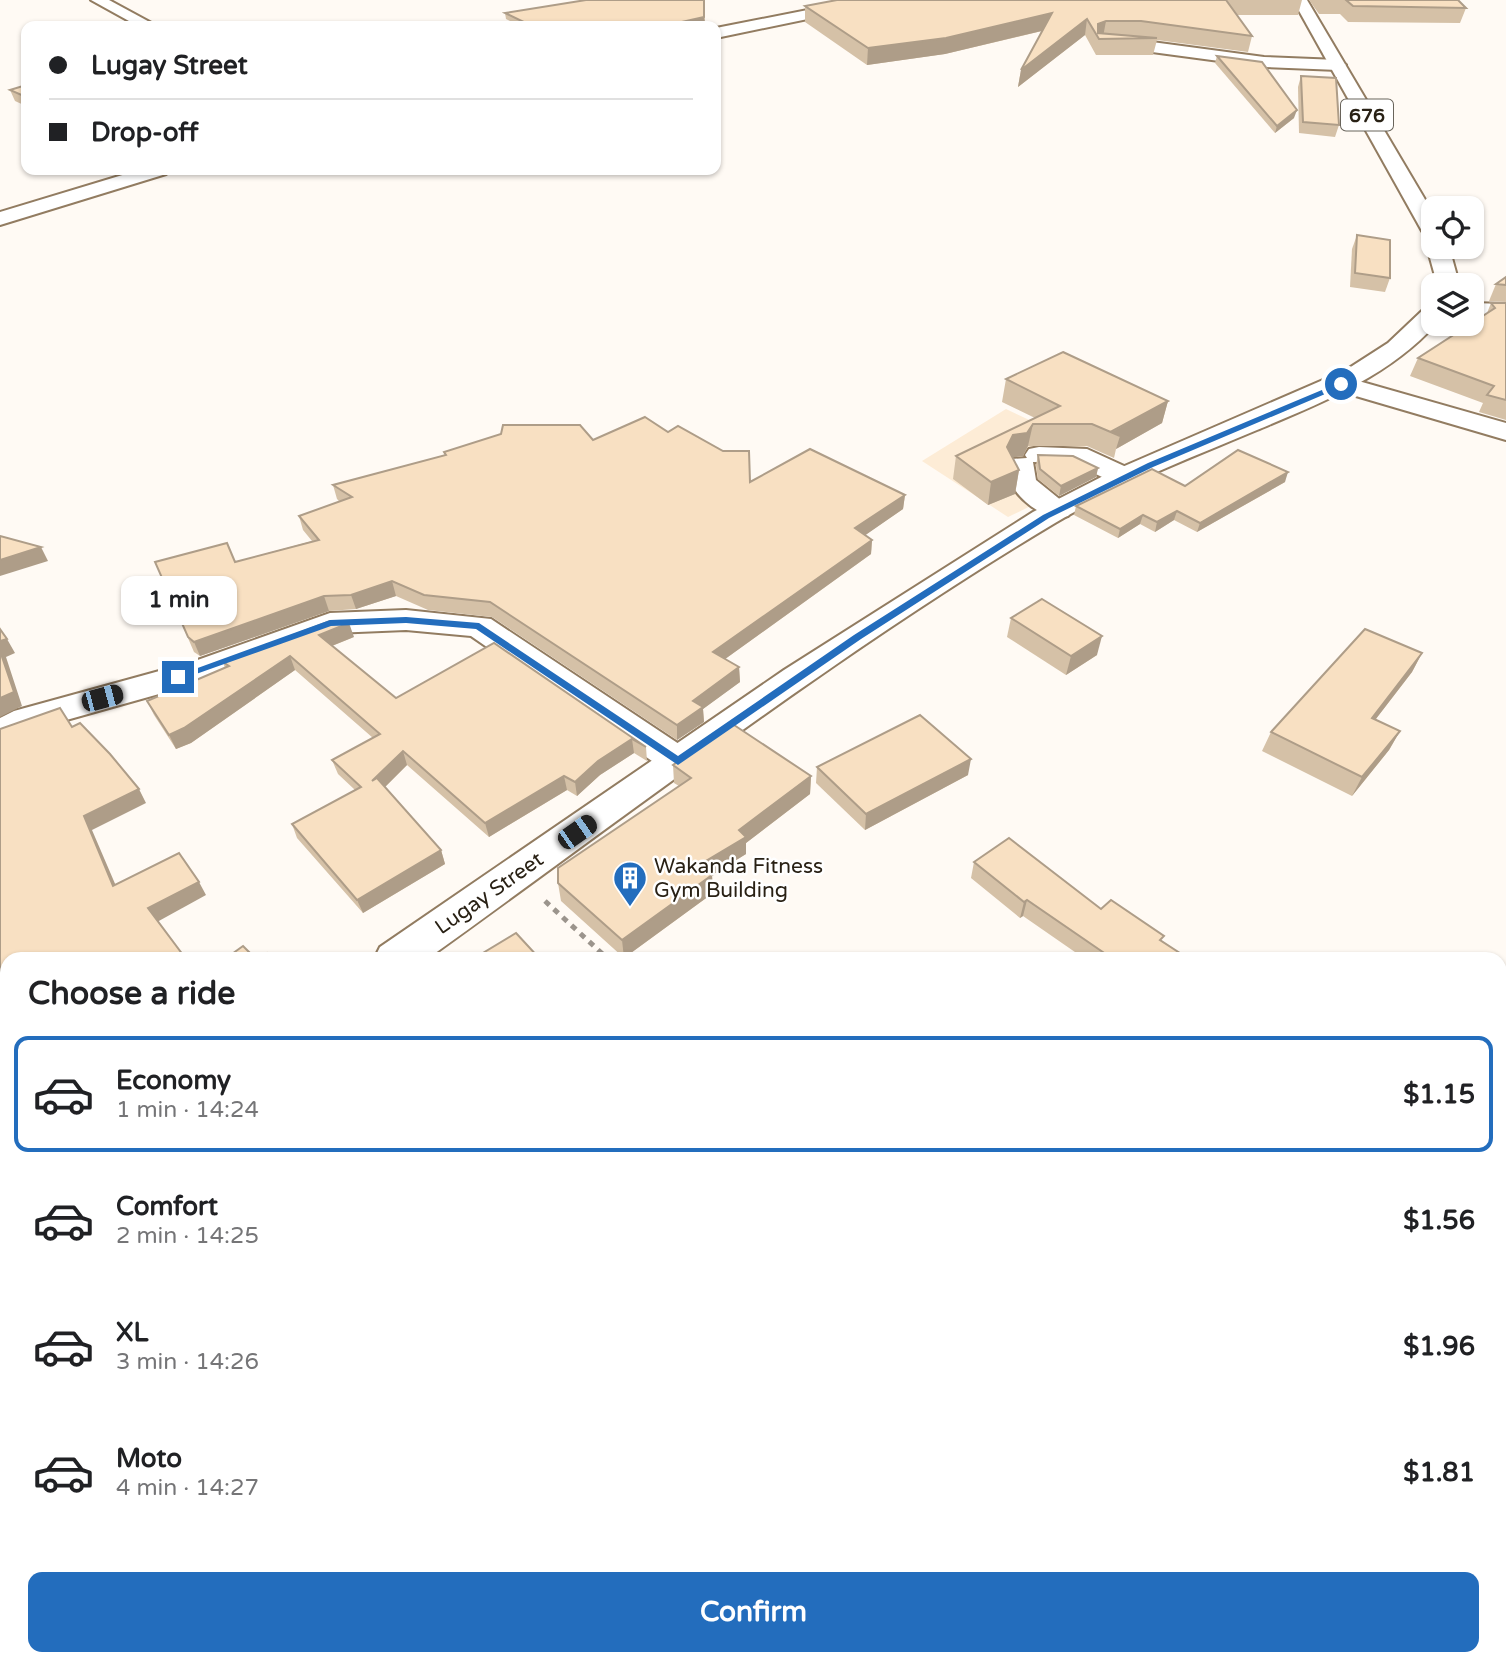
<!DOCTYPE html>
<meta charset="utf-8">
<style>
:root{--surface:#fff;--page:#f2f2f2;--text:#202124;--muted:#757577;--line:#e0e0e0;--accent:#236dbd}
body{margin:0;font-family:"Varela Round",sans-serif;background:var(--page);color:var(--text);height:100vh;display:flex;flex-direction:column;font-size:26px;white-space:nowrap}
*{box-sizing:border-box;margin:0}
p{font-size:23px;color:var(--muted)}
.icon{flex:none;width:38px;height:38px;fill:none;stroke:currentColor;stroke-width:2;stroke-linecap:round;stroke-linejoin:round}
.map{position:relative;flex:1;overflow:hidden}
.panel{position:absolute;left:0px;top:952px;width:1507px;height:714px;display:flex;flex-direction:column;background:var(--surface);border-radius:21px 21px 0 0;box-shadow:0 2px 5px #0004}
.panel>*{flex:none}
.guide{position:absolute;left:21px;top:21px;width:700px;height:154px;border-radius:14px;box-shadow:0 2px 5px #0004;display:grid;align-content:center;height:154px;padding:0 28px;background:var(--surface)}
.tools{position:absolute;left:1421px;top:196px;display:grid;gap:14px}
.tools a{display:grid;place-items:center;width:63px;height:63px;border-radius:14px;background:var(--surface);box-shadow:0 2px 5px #0004;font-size:35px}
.end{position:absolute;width:32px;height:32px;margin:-16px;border:9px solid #236dbd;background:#fff;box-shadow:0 0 0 4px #fff}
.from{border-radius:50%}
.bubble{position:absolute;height:49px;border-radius:14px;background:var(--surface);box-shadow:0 2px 5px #0004;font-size:23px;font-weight:700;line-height:49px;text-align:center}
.car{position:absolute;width:21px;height:42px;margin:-21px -10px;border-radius:9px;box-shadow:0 0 5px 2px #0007;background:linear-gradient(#222 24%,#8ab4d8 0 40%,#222 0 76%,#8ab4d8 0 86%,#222 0)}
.guide b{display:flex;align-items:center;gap:24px;height:66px;font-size:26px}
.guide b+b{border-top:2px solid var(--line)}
.guide i{width:18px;height:18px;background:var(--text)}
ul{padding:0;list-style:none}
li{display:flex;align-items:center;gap:21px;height:116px;margin:0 14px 10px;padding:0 14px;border:4px solid transparent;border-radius:14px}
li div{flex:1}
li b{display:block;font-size:26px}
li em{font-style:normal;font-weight:700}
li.on{border-color:var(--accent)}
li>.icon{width:63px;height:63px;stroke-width:1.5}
h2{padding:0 28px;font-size:32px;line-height:84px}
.cta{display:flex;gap:14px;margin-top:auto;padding:14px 28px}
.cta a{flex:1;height:80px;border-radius:14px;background:var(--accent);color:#fff;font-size:28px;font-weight:700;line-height:80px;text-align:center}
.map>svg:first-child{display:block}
.built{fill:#fdecd6}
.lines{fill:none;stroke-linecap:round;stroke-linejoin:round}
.minor-casing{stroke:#927c61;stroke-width:4}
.major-casing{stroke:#927c61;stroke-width:4}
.path-far1{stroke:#9b948c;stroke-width:5;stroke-dasharray:6 6;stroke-linecap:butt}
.path{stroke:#9b948c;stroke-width:6;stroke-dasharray:8 8;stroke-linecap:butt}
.minor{fill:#fff;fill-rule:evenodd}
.major{fill:#fff;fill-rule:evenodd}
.wall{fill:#d5c1a7}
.shaded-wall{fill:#ae9d88}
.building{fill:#f8e0c2;stroke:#ae9d88;stroke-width:2}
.route{fill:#236dbd}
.labels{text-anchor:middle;stroke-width:5;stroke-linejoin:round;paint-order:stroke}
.shield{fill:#fff;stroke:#69645b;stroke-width:2}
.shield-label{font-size:19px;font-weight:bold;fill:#292115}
.poi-label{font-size:21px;fill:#292115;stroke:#fff;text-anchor:start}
.street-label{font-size:21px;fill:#292115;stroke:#fff}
</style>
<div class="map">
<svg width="1506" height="1666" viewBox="0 0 1506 1666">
<rect width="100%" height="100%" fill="#fffaf4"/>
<!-- built -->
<polygon class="built" points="1006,409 1120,463 1008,517 922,461"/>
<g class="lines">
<!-- minor casing -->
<g class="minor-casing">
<g id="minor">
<polygon points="91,0 109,0 157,26 138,26"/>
<polygon points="858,0 887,0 880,4 716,38 716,28"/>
<polygon points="1103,40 1137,40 1264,57 1338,60 1346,65 1338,70 1264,67 1137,50 1097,48 1097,42"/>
<polygon points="139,170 169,170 166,174 0,225 0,212"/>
<polygon points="1472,303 1506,304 1506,318 1472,317"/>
<polygon points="1341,376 1506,423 1506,440 1332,389 1328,384 1332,379"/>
<path d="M1039 447 1087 449 1135 471 1139 477 1135 483 1125 486 1115 483 1072 463 1033 462 1036 480 1073 510 1068 516C1043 523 1012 495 1005 471L1011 459 1027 458 1025 455 1029 449Z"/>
<polygon points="406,610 491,619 691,752 696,761 691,770 678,774 665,770 471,636 406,630 334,633 216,678 38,728 0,745 0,718 14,711 192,662 330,613"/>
</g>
</g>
<!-- major casing -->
<g class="major-casing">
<g id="major">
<polygon points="1293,0 1307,0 1433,213 1433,237 1422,231"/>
<polygon points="1430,242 1433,242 1433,247 1449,247 1457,276 1455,285 1433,285 1435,276 1427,247"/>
<path d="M1433 306V324H1436C1388 377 1321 403 1257 430 1188 459 1119 485 1055 523 836 654 633 811 427 959H374L380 947 784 670 1033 512 1113 471 1346 370 1388 343 1425 308Z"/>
<polygon points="7,1205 7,1255 0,1258 0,1208"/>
</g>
</g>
<!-- path-far1 -->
<polyline class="path-far1" points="545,901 608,959"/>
<!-- path -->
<polyline class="path" points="1009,1666 1011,1659"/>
<!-- minor -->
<use href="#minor" class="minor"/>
<!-- major -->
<use href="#major" class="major"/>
</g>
<!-- wall -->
<g class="wall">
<polygon points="704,0 705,23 693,26 520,26 506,19 505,13"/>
<polygon points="837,0 1302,0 1298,15 1237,15 1252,36 1248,52 1157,40 1153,55 1096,55 1085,35 1018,87 1021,70 1042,31 945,54 867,65 805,22 805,6"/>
<polygon points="1309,0 1458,0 1466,8 1460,23 1348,22 1340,14 1319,14"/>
<polygon points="1217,56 1294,118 1275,133 1215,63"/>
<polygon points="1301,76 1339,125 1335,137 1299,133 1298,87"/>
<polygon points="26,85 26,106 15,101 10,90"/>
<polygon points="1357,235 1390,278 1385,292 1350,287 1352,249"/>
<polygon points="1506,277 1506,302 1489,301 1496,284"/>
<polygon points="1491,303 1506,303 1506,420 1479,412 1483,403 1410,376 1418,358 1487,313"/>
<polygon points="1006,379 1168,401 1162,423 1116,449 1114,458 1087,446 1028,446 1023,456 1012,457 1019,470 1015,494 988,505 953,479 956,456 1035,418 1002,402"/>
<polygon points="593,440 750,482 905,495 903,509 865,535 872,540 871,554 725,659 739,667 740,682 703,709 704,722 677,740 492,617 428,610 396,596 356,609 329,611 200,656 194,652 155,562 235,562 312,541 303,530 299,516 340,502 337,499 333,485 445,455 444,452"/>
<polygon points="1038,455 1098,468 1096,477 1059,496 1038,479 1036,465"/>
<polygon points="1285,482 1197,532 1174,520 1155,532 1140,524 1118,538 1074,515 1076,506 1185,486"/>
<polygon points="1011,618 1097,655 1066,675 1007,637"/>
<polygon points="354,637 332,646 396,698 494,643 646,747 647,761 634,753 600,775 577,796 567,790 489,837 407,765 385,787 441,850 445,864 363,913 297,838 292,824 355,790 338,774 332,760 373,738 295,670 191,743 176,749 154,715 147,701 225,668 223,662"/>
<polygon points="1422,653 1412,672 1375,720 1400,731 1389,750 1352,796 1262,751 1271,732"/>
<polygon points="673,765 811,776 810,794 746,843 746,854 712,875 713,893 624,958 561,901 558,883 679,786 674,783"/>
<polygon points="817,767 968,775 865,830 816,783"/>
<polygon points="974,862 1101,909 1162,942 1189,959 1085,959 1023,916 1020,918 971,878"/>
<polygon points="1506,984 1506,1001 1500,996 1500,991"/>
</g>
<!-- shaded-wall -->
<g class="shaded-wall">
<polygon points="1052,13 1050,29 945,54 867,65 868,48"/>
<polygon points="704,17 705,23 693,26 664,26"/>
<polygon points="1087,19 1085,35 1018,87 1021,70"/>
<polygon points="1106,21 1103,37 1099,39 1098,24"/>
<polygon points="1297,110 1294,118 1275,133 1277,126"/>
<polygon points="1168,401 1162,423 1116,449 1120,436 1112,432"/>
<polygon points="1033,424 1028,446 1023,456 1009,458 1007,447 1013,435"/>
<polygon points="1098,468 1096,477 1059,496 1061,486"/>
<polygon points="1019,470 1015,494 988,505 991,482"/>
<polygon points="1288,472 1285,482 1197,532 1200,523"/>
<polygon points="905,495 903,509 854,543 855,528"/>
<polygon points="1177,511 1174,520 1155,532 1157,522"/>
<polygon points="1143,515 1140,524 1118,538 1120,529"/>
<polygon points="872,540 871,554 714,667 713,652"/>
<polygon points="41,547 48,561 0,576 0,560"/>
<polygon points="392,581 396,596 356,609 351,595"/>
<polygon points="324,596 329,611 200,656 194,642"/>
<polygon points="349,623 354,637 324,649 319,635"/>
<polygon points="1102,636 1097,655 1066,675 1071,656"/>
<polygon points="7,639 15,653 6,657 22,706 0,717 0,641"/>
<polygon points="1422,653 1412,672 1362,737 1372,718"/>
<polygon points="290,656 295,670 191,743 176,749 169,735"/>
<polygon points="739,667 740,682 703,709 704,722 677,740 677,725 693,701"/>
<polygon points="1400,731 1389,750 1352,796 1362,777"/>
<polygon points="632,739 634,753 600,775 577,796 575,782 598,761"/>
<polygon points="403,751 407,765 377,795 372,781"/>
<polygon points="971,759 968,775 865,830 866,814"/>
<polygon points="564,776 567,790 489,837 485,823"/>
<polygon points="811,776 810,794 746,843 746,854 712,875 713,893 624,958 622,940 699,865 739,830"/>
<polygon points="139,789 146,803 92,830 122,900 113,886 84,816"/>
<polygon points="441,850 445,864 363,913 357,900"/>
<polygon points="199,882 206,895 157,922 148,908"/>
<polygon points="1027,900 1023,916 1020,918 1024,902"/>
<polygon points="7,1362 7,1392 0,1397 0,1367"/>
<polygon points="0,1442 6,1451 0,1456"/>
<polygon points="86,1659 102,1659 96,1666 91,1666 83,1663"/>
</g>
<!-- building -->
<g class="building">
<polygon points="586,0 704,0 704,17 664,26 532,26 505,13"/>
<polygon points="837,0 1226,0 1252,36 1141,21 1106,21 1098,24 1098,33 1157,38 1099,39 1087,19 1021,70 1052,13 946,38 868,48 805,6"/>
<polygon points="1346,0 1458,0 1466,8 1353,6"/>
<polygon points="1217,56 1262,62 1297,110 1277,126"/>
<polygon points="1301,76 1336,78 1339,125 1303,122"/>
<polygon points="26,85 26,97 10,90"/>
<polygon points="1357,235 1390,240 1390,278 1355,273"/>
<polygon points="1506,277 1506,285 1496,284"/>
<polygon points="1491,303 1506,303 1506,400 1487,395 1494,386 1418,358 1495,308"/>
<polygon points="1063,352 1168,401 1112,431 1120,436 1092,424 1033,424 1027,433 1013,435 1007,447 1019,470 991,482 956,456 1060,406 1006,379"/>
<polygon points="645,417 668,432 678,426 723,451 749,451 750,482 810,449 905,495 855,528 872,540 713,652 739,667 693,701 703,707 677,725 490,602 424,595 392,581 351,595 324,596 194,642 188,637 155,562 227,543 235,562 319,540 299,516 352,497 333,485 446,455 444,452 501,434 503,425 580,425 593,440"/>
<polygon points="1238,450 1288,472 1200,523 1177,511 1157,522 1143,515 1120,529 1076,506 1152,469 1185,486"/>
<polygon points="1038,455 1073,456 1098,468 1061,486 1040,469"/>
<polygon points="0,536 41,547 0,560"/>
<polygon points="1042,599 1102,636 1071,656 1011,618"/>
<polygon points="330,621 348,621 349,623 319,635 396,698 494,643 646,747 632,739 598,761 575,782 564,776 485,823 403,751 372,781 377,778 441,850 357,900 292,824 361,787 332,760 380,734 290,656 184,728 169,735 147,701 229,666 223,662"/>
<polygon points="0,629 7,639 0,641"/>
<polygon points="1365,629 1422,653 1372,718 1400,731 1362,777 1271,732"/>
<polygon points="0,651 14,692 0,698"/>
<polygon points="60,708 72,727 80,723 110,754 139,789 84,816 113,886 179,853 199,882 148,908 186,959 7,959 7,1164 4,1166 0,1160 0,729"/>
<polygon points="920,715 971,759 866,814 817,767"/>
<polygon points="731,723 811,776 739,830 746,837 699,865 712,875 622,940 558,883 558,868 691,778 673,765"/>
<polygon points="1009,838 1101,909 1111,900 1164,936 1160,940 1189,959 1113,959 1027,900 1024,902 974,862"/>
<polygon points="516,933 540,959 473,959"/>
<polygon points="243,946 256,959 225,959"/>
<polygon points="267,953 273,959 258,959"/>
<polygon points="7,1288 7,1362 0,1367 0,1293"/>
<polygon points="0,1585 7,1587 7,1638 3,1637 0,1635"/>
<polygon points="71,1659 86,1659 83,1663"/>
<polygon points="277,1659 397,1659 403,1666 270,1666"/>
<polygon points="411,1659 415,1666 404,1666"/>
</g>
<!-- route -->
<polygon class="route" points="1341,382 1344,386 1153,467 1049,518 861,639 678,765 476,629 406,623 331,626 182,679 173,677 330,620 406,617 479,623 678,756 854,635 1043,515 1148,463"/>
<!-- icons -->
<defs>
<g id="building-pin" transform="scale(1.75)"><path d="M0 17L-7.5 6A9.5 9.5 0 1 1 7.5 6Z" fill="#236dbd" stroke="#fff"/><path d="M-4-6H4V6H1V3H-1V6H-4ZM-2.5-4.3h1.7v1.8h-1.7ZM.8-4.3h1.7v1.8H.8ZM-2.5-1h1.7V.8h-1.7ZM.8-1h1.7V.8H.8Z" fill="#fff"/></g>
</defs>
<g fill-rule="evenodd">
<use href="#building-pin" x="630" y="878"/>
</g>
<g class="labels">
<!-- shield labels -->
<rect class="shield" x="1341" y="99.5" width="52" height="31" rx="5"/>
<g class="shield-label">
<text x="1367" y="122">676</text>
</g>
<!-- poi labels -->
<g class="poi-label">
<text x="654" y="873">Wakanda Fitness<tspan x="654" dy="24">Gym Building</tspan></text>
</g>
<!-- street labels -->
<g class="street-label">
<text transform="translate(489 893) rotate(-35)" y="7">Lugay Street</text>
</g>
</g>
</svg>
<div class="tools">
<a><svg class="icon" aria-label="locate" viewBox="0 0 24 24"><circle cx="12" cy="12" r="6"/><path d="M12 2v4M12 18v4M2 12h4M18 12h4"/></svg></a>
<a><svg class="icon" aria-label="layers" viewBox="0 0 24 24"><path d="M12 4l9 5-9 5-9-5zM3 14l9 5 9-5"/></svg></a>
</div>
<i class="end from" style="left:1341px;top:384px"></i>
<i class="end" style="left:178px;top:677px"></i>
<div class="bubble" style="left:121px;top:576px;width:116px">1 min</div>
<i class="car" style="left:102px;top:698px;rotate:75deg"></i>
<i class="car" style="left:577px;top:832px;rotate:55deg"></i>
<div class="guide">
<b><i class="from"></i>Lugay Street</b>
<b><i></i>Drop-off</b>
</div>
<section class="panel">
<h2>Choose a ride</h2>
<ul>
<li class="on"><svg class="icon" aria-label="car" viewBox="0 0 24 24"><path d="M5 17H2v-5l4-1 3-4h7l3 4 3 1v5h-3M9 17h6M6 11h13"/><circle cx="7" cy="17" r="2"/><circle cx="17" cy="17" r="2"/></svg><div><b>Economy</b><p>1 min · 14:24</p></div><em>$1.15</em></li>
<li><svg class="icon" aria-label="car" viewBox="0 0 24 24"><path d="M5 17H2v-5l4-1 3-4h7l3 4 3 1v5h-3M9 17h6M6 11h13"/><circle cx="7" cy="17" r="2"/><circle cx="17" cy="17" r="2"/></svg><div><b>Comfort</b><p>2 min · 14:25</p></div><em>$1.56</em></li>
<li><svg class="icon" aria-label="car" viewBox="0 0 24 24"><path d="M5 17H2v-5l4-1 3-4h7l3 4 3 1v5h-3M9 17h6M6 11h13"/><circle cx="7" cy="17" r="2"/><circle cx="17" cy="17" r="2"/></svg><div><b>XL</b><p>3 min · 14:26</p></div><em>$1.96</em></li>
<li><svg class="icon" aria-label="car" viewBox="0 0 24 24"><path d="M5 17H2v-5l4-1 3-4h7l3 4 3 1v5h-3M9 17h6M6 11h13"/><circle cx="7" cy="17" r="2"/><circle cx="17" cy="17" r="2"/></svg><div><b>Moto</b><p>4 min · 14:27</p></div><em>$1.81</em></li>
</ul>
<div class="cta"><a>Confirm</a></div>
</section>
</div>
